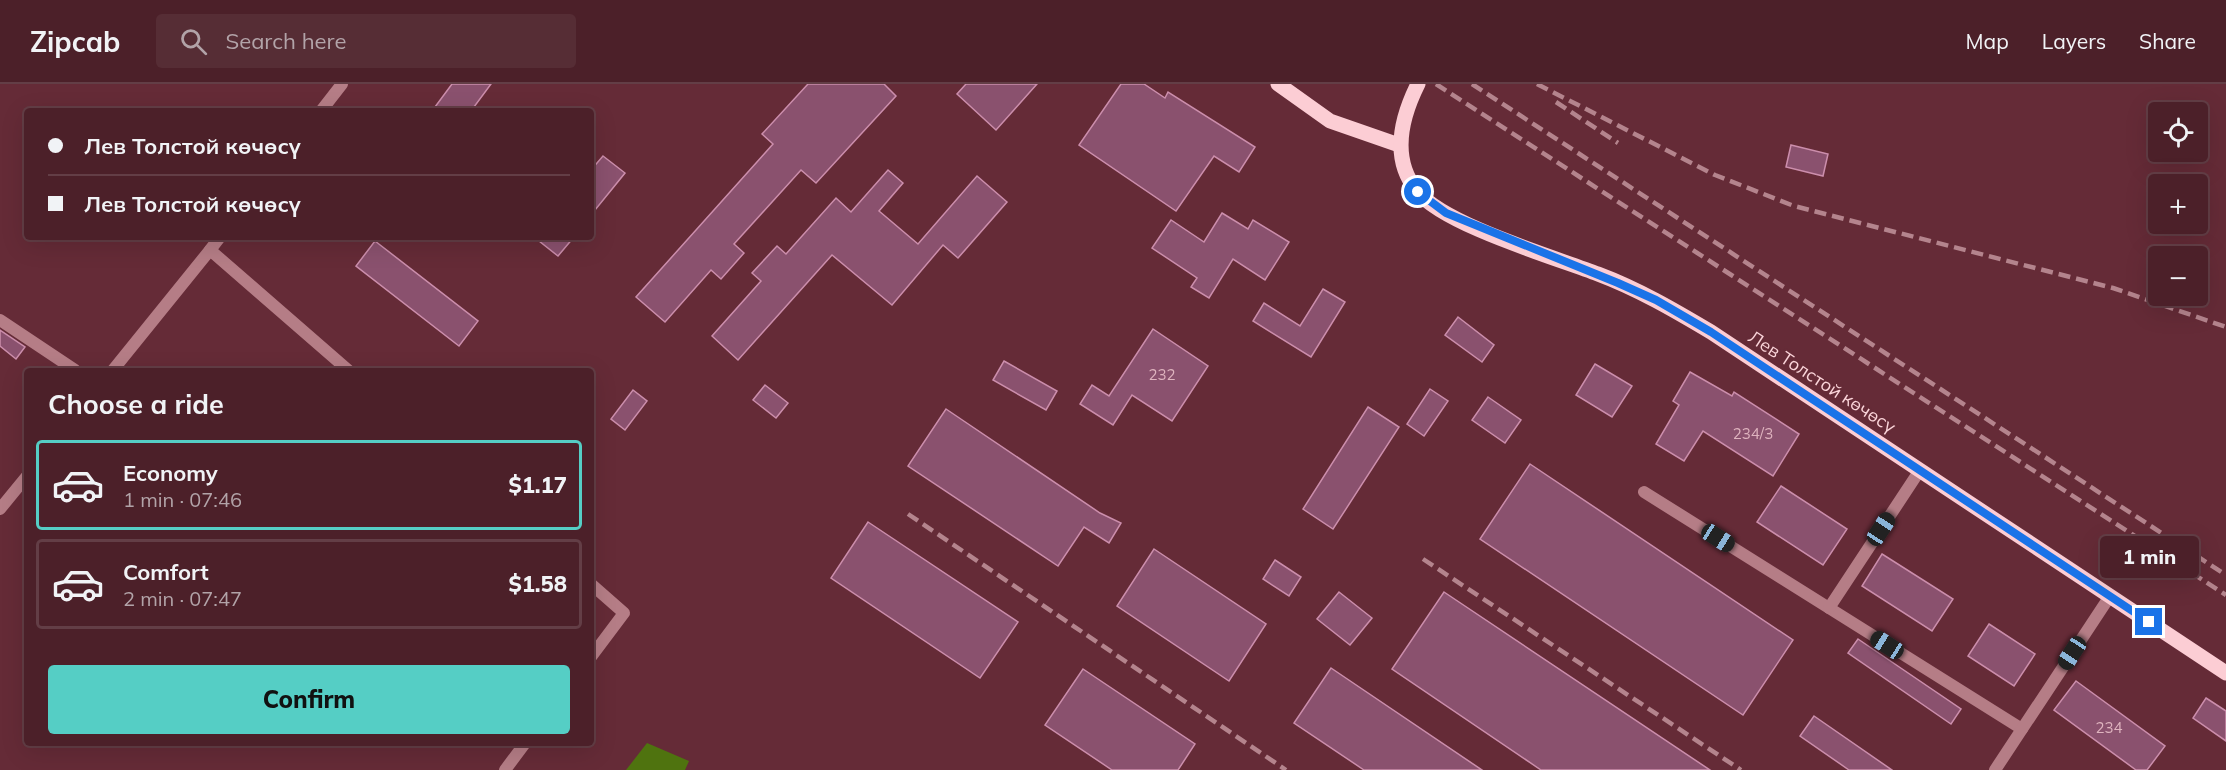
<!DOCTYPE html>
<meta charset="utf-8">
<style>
:root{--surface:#4c2029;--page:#562d35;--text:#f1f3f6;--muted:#b2a3a8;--line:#633e46;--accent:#55cec5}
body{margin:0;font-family:Mulish,sans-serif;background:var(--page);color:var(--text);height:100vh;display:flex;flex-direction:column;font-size:22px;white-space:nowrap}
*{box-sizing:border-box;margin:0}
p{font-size:20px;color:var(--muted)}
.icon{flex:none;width:33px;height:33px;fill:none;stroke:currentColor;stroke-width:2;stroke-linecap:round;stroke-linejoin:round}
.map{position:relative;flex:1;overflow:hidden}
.details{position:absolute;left:24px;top:284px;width:570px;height:378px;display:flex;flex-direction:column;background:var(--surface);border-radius:6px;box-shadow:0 6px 24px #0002,0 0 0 2px var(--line)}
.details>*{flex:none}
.banner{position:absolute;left:24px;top:24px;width:570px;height:132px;border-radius:6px;box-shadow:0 6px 24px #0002,0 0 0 2px var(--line);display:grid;align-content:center;height:132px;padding:0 24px;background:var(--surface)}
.controls{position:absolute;left:2148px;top:18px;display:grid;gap:12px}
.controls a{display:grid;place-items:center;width:60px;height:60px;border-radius:6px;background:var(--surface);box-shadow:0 6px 24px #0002,0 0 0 2px var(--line);font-size:30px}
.end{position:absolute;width:27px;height:27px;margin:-14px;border:8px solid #1a73e8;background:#fff;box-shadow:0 0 0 3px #fff}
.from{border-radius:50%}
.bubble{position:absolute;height:42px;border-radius:6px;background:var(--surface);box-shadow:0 6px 24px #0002,0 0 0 2px var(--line);font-size:20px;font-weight:800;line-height:42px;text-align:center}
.car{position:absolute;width:18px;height:36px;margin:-18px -9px;border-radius:8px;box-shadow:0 0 4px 2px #0007;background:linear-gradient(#222 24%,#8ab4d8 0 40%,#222 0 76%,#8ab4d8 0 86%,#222 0)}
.banner b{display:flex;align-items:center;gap:21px;height:57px;font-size:22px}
.banner b+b{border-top:2px solid var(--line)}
.banner i{width:15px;height:15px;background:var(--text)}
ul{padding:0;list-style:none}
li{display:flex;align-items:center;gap:18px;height:90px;margin:0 12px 9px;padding:0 12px;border:3px solid var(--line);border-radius:6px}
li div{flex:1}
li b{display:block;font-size:22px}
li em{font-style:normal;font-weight:800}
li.current{border-color:var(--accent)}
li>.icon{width:54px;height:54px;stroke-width:1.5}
h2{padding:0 24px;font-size:27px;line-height:72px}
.primary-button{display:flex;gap:12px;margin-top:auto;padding:12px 24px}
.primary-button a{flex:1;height:69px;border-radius:6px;background:var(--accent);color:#111;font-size:24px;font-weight:800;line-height:69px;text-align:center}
header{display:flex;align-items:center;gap:36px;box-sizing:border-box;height:84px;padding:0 30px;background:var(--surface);border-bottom:2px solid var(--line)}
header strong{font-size:28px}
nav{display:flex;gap:33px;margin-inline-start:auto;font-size:21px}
.search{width:420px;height:54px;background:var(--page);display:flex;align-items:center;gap:15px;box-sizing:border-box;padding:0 21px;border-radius:6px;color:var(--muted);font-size:22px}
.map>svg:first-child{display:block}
.green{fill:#4f730f}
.building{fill:#8a516e;stroke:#cc8eac;stroke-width:1.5}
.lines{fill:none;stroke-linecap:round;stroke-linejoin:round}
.minor{stroke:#b57d86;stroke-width:12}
.primary{stroke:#fccdd4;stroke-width:15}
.rail{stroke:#b4848d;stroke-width:4.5;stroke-dasharray:12 6;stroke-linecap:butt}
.route{stroke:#1a73e8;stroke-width:8}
.labels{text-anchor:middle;stroke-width:4.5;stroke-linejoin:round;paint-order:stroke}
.number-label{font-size:15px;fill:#dfb4bf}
.street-label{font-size:18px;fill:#fbd5da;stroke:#652b37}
</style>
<header>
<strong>Zipcab</strong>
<div class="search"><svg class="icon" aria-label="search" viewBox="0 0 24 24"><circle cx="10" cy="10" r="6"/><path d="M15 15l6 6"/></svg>Search here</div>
<nav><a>Map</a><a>Layers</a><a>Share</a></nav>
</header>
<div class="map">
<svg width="2226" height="686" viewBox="0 0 2226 686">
<rect width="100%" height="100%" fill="#652b37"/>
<!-- green -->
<polygon class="green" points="647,659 689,677 685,686 626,686"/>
<!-- building -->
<g class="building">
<polygon points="452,0 491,0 471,27 432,27"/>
<polygon points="808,0 884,0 896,12 816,99 801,86 734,160 744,169 721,195 711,186 665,238 636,213 773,60 762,50"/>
<polygon points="966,0 1037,0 996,46 957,10"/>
<polygon points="1121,0 1144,0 1165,14 1168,8 1255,63 1239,88 1214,72 1176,127 1079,61"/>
<polygon points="1791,61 1828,70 1823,92 1786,83"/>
<polygon points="603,72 625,89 591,131 591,86"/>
<polygon points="888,86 903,99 879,127 918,160 977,92 1007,118 958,174 943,161 892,221 832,171 738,276 712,252 761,197 752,189 777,162 786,170 836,114 851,128"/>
<polygon points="1222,129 1248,145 1253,136 1289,158 1265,196 1233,175 1209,214 1191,203 1197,194 1152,164 1171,136 1204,158"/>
<polygon points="534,153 574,153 558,172"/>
<polygon points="375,157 478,237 459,262 356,182"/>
<polygon points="1323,205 1345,218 1311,273 1253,237 1264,219 1300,242"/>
<polygon points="1458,233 1494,261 1482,278 1445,251"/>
<polygon points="1153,245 1208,282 1172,337 1132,311 1113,341 1080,320 1092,301 1109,312"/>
<polygon points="0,246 25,263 16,275 0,262"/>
<polygon points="1004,277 1057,307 1046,326 993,296"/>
<polygon points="1595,280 1632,302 1612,333 1576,311"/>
<polygon points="1690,288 1732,312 1734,308 1799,350 1773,392 1703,347 1684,377 1656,360 1679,321 1673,317"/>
<polygon points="765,301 788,319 776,334 753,316"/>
<polygon points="1430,305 1448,317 1424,352 1407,340"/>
<polygon points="633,306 647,317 625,346 611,335"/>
<polygon points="1488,313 1521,336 1505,359 1472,336"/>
<polygon points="1368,323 1399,343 1333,445 1303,425"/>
<polygon points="946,325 1100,429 1121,439 1109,459 1084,443 1058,482 908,382"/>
<polygon points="1530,380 1793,556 1743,631 1480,455"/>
<polygon points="1781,402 1847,445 1823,481 1757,438"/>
<polygon points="868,438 1018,538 980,594 831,494"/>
<polygon points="1154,465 1266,540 1229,597 1117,522"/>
<polygon points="1882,470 1953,515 1932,547 1862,502"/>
<polygon points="1275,476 1301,493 1289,512 1263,495"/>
<polygon points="1339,508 1372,534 1350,561 1317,535"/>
<polygon points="1444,508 1710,686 1541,686 1392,585"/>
<polygon points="1989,540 2035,570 2014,602 1968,572"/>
<polygon points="1858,555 1961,625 1951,640 1848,569"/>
<polygon points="1331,584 1482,686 1364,686 1294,639"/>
<polygon points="1083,585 1195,660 1178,686 1112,686 1045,641"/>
<polygon points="2076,597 2165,662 2147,686 2136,686 2054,626"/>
<polygon points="2206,614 2226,627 2226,657 2193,634"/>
<polygon points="1814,632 1892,686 1849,686 1800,652"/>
</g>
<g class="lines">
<!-- minor -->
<g class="minor">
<polyline points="321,27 342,0"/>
<polyline points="210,166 220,153"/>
<polyline points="0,236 75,286"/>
<polyline points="113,286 210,166 348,286"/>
<polyline points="1644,408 2022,645"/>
<polyline points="0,425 27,392"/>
<polyline points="591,500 624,529 591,573"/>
<polyline points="1829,524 1920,386"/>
<polyline points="505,686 526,658"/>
<polyline points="1995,686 2110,512"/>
</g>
<!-- primary -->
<g class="primary">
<polyline points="1278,0 1330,37 1399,61"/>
<path d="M1418 0C1401 34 1391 75 1417 107 1444 141 1554 173 1598 190 1638 205 1674 226 1711 248L2226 589"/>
</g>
<!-- rail -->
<g class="rail">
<polyline points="1436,0 2226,511"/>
<polyline points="1472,0 2226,491"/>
<polyline points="1537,0 1715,91 1794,122 2113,204 2226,243"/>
<polyline points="1556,18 1618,59"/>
<polyline points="908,430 1286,686"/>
<polyline points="1423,475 1741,686"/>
</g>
</g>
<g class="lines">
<!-- route -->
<polyline class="route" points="1418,108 1446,129 1618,199 1656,216 1711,248 2149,538"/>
</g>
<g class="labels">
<!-- number labels -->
<g class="number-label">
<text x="1162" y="296">232</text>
<text x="1753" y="355">234/3</text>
<text x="2109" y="649">234</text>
</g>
<!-- street labels -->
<g class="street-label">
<text transform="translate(1822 298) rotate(33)" y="6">Лев Толстой көчөсү</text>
</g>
</g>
</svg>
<div class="controls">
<a><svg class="icon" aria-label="locate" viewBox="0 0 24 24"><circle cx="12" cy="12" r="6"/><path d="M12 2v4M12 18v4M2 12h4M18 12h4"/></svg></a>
<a>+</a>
<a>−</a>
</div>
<i class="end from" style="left:1418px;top:108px"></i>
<i class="end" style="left:2149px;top:538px"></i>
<div class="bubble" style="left:2100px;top:452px;width:99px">1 min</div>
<i class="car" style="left:1881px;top:445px;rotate:33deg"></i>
<i class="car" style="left:1718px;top:454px;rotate:122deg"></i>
<i class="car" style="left:1887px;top:561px;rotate:302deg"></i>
<i class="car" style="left:2072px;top:569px;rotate:213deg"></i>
<div class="banner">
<b><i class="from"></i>Лев Толстой көчөсү</b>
<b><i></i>Лев Толстой көчөсү</b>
</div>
<section class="details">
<h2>Choose a ride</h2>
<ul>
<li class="current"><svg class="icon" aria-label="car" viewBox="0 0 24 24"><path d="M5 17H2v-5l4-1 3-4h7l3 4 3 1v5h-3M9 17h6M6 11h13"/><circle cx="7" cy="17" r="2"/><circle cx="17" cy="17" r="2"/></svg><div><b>Economy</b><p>1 min · 07:46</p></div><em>$1.17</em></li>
<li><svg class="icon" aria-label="car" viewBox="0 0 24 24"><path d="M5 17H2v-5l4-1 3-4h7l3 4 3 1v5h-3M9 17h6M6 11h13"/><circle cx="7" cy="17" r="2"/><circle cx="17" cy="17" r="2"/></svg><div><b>Comfort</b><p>2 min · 07:47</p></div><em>$1.58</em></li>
</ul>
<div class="primary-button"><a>Confirm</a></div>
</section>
</div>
